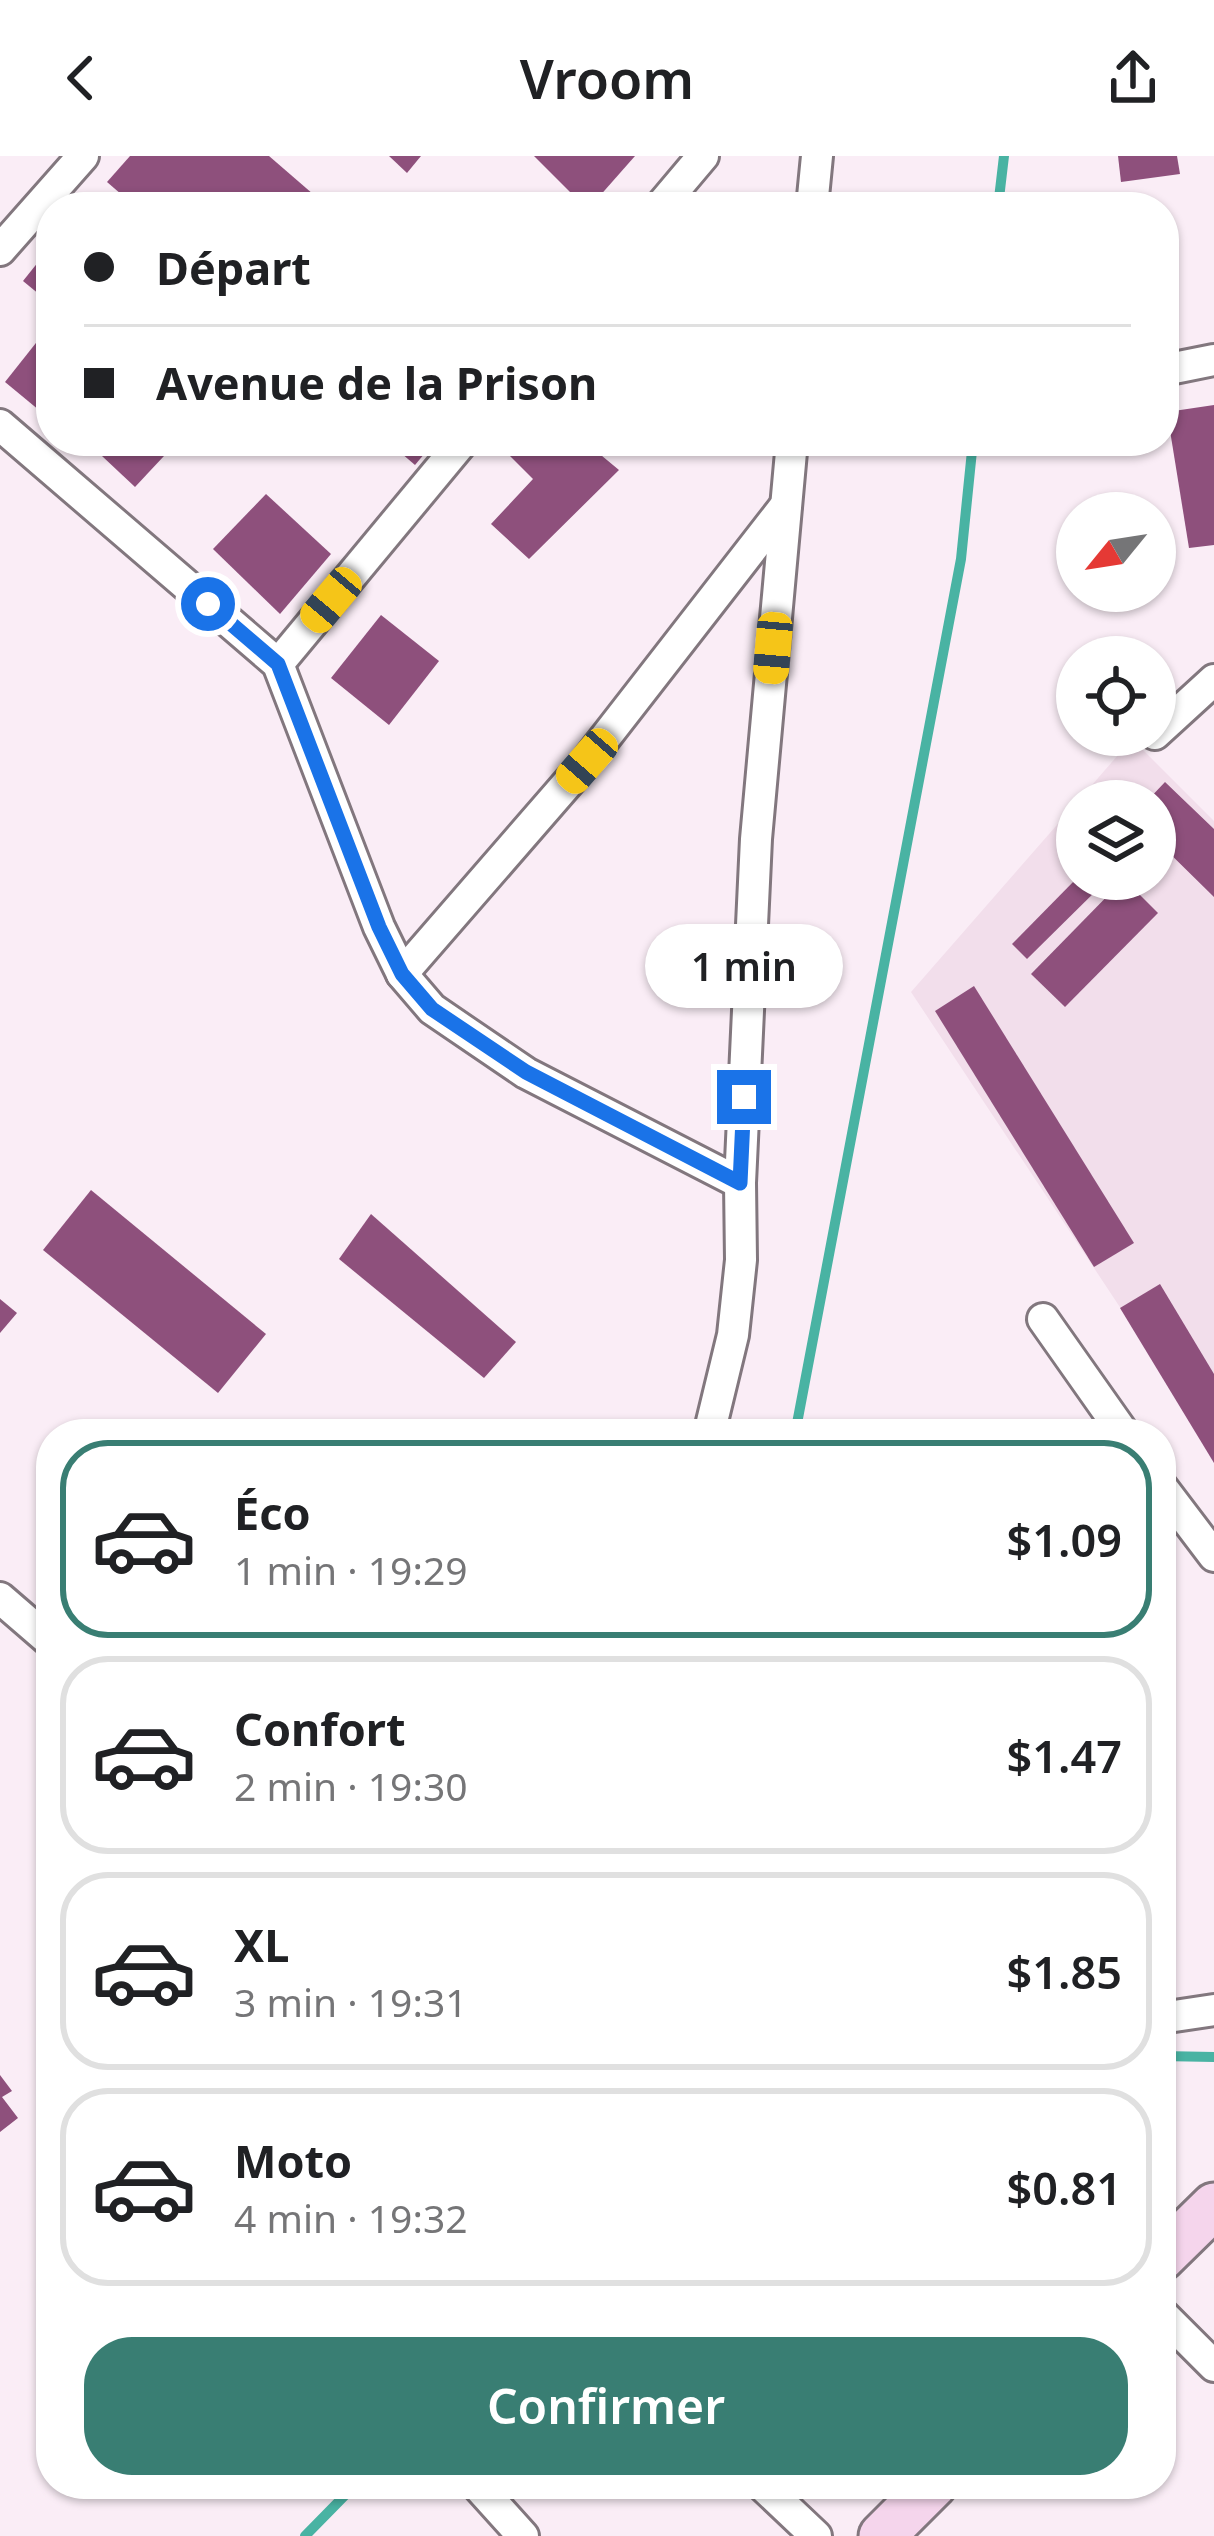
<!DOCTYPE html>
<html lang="fr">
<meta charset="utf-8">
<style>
:root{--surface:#fff;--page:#f6f6f6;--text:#202124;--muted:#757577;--line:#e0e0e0;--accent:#397e73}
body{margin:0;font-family:"Noto Sans",sans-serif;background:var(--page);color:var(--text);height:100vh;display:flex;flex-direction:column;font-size:45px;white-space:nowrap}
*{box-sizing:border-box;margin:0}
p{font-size:39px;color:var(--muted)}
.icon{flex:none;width:66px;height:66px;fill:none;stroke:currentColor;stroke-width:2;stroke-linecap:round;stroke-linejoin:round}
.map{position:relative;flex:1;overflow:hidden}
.sheet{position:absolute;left:36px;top:1263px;width:1140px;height:1080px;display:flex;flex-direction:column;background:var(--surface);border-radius:48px;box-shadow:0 3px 9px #0004}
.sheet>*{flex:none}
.hud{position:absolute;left:36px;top:36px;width:1143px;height:264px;border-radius:48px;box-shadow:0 3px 9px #0004;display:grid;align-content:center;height:264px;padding:0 48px;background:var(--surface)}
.needle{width:78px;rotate:240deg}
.fabs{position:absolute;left:1056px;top:336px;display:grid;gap:24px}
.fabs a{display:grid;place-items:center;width:120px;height:120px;border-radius:50%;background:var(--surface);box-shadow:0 3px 9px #0004;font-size:60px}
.end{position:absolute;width:54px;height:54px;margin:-27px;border:15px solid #1a73e8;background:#fff;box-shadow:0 0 0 6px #fff}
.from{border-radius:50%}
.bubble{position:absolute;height:84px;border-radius:42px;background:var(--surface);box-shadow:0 3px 9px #0004;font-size:39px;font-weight:600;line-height:84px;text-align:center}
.car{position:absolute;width:36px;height:72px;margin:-36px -18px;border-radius:15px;box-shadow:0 0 9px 3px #0007;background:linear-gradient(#f5c518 24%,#345 0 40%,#f5c518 0 76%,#345 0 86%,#f5c518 0)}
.hud b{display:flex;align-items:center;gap:42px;height:114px;font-size:45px}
.hud b+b{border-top:3px solid var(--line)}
.hud i{width:30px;height:30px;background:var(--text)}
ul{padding:21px 0 0;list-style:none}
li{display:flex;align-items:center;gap:36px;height:198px;margin:0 24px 18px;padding:0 24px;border:6px solid var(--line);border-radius:48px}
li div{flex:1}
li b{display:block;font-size:45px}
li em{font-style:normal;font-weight:600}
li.selected{border-color:var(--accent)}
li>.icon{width:108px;height:108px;stroke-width:1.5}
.cta{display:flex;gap:24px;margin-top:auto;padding:24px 48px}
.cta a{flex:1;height:138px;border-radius:48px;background:var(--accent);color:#fff;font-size:48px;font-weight:600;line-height:138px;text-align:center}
header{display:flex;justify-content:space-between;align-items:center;height:156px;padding:0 48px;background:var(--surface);font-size:54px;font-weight:600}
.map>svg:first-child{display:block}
.built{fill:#f2deeb}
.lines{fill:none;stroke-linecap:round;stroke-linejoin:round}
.stream{stroke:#49b3a3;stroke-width:10}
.building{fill:#8e507c}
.street-casing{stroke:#82777e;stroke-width:36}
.secondary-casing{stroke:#82777e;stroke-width:51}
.street{stroke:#fff;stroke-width:30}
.secondary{stroke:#f5d5ec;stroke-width:45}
.route{stroke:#1a73e8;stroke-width:15}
</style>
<header><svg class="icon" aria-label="back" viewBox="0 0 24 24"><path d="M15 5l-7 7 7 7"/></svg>Vroom<svg class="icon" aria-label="share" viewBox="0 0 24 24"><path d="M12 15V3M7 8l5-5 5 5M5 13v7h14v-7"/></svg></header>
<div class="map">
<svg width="1214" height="2380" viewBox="0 0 1214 2380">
<rect width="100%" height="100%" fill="#faedf6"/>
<!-- built -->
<polygon class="built" points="1132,583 1214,665 1214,1293 911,836 1077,646 1077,723 1155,723 1155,645 1078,645"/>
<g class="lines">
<!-- stream -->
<g class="stream">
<polyline points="998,51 1004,0"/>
<polyline points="795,1278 961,403 973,285"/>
<polyline points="1161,1900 1214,1901"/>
<polyline points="305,2380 356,2328"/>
</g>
</g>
<!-- building -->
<g class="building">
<polygon points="130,0 269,0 328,51 136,51 107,26"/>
<polygon points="389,0 421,0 407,17"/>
<polygon points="534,0 635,0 590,51 585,51"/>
<polygon points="1118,0 1177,0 1180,18 1121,26"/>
<polygon points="51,90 51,148 23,125"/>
<polygon points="51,168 51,264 5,226"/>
<polygon points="1214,249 1214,389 1189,392 1167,256"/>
<polygon points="86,285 178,285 135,331"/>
<polygon points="387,285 435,285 415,309"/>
<polygon points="516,285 584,285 619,314 529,403 491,368 533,323 506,296"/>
<polygon points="266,338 331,398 280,458 213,393"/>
<polygon points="381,459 439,505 389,569 331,522"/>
<polygon points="1165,626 1214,673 1214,741 1155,683 1155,645 1147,645"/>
<polygon points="1076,723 1108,723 1027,803 1012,788"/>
<polygon points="1124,723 1158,757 1065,851 1031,818"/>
<polygon points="974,830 1134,1087 1094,1111 935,855"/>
<polygon points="91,1034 266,1178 218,1237 43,1094"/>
<polygon points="371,1058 516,1186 484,1222 339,1103"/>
<polygon points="1160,1128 1214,1218 1214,1307 1120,1152"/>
<polygon points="0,1143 17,1157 0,1177"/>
<polygon points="0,1919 12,1935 2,1941 18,1962 0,1976"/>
</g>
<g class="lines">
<!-- street casing -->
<g class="street-casing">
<g id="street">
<polyline points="660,51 703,0"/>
<polyline points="812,51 817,0"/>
<polyline points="0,94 83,0"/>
<polyline points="1164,214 1214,204"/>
<polyline points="0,269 278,508 379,771 402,818 432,853 526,917 740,1027"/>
<polyline points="278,508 463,285"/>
<polyline points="1155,578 1214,524"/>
<polyline points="402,818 587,605 786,349"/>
<polyline points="1043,1163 1124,1278"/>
<polyline points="709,1278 733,1179 741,1104 740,1027 756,683 792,285"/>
<polyline points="1161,1330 1214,1400"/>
<polyline points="0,1442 51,1486"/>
<polyline points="1161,1862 1214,1854"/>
<polyline points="1161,2157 1214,2210"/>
<polyline points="476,2328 523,2380"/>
<polyline points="761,2328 816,2380"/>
</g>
</g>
<!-- secondary casing -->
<g class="secondary-casing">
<g id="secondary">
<polyline points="1161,2102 1214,2050"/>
<polyline points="882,2380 934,2328"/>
</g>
</g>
<!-- street -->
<use href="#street" class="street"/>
<!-- secondary -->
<use href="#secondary" class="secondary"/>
</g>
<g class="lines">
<!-- route -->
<polyline class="route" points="208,448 278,508 379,771 402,818 432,853 526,916 740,1027 744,941"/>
</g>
</svg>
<div class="fabs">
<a><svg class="needle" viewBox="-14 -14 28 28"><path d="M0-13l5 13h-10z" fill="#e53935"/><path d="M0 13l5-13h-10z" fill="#757577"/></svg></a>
<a><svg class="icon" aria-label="locate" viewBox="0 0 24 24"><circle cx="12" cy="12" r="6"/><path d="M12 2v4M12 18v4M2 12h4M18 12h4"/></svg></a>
<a><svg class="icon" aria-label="layers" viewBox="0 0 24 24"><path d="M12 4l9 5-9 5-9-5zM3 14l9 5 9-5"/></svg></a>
</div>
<i class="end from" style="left:208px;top:448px"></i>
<i class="end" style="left:744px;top:941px"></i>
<div class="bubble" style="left:645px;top:768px;width:198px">1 min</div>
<i class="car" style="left:331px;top:444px;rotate:220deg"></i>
<i class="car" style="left:773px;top:492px;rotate:185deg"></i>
<i class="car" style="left:587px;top:605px;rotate:221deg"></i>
<div class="hud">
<b><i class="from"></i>Départ</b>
<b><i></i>Avenue de la Prison</b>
</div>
<section class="sheet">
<ul>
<li class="selected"><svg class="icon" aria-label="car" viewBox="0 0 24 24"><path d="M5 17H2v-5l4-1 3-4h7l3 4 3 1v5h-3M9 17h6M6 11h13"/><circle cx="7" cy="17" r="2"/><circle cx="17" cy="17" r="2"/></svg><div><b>Éco</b><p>1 min · 19:29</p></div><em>$1.09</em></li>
<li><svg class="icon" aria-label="car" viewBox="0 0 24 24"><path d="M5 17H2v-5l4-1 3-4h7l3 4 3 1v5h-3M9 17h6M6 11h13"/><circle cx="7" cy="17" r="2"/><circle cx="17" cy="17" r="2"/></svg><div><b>Confort</b><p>2 min · 19:30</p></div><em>$1.47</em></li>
<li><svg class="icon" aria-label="car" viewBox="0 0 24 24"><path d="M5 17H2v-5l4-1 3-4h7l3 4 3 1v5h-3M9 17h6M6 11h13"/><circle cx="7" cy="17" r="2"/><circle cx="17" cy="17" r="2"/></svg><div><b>XL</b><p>3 min · 19:31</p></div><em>$1.85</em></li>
<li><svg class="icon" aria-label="car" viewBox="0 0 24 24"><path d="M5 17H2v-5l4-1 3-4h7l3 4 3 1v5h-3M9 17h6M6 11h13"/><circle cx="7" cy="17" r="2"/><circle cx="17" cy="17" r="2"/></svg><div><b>Moto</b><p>4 min · 19:32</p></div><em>$0.81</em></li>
</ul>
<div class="cta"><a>Confirmer</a></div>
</section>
</div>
